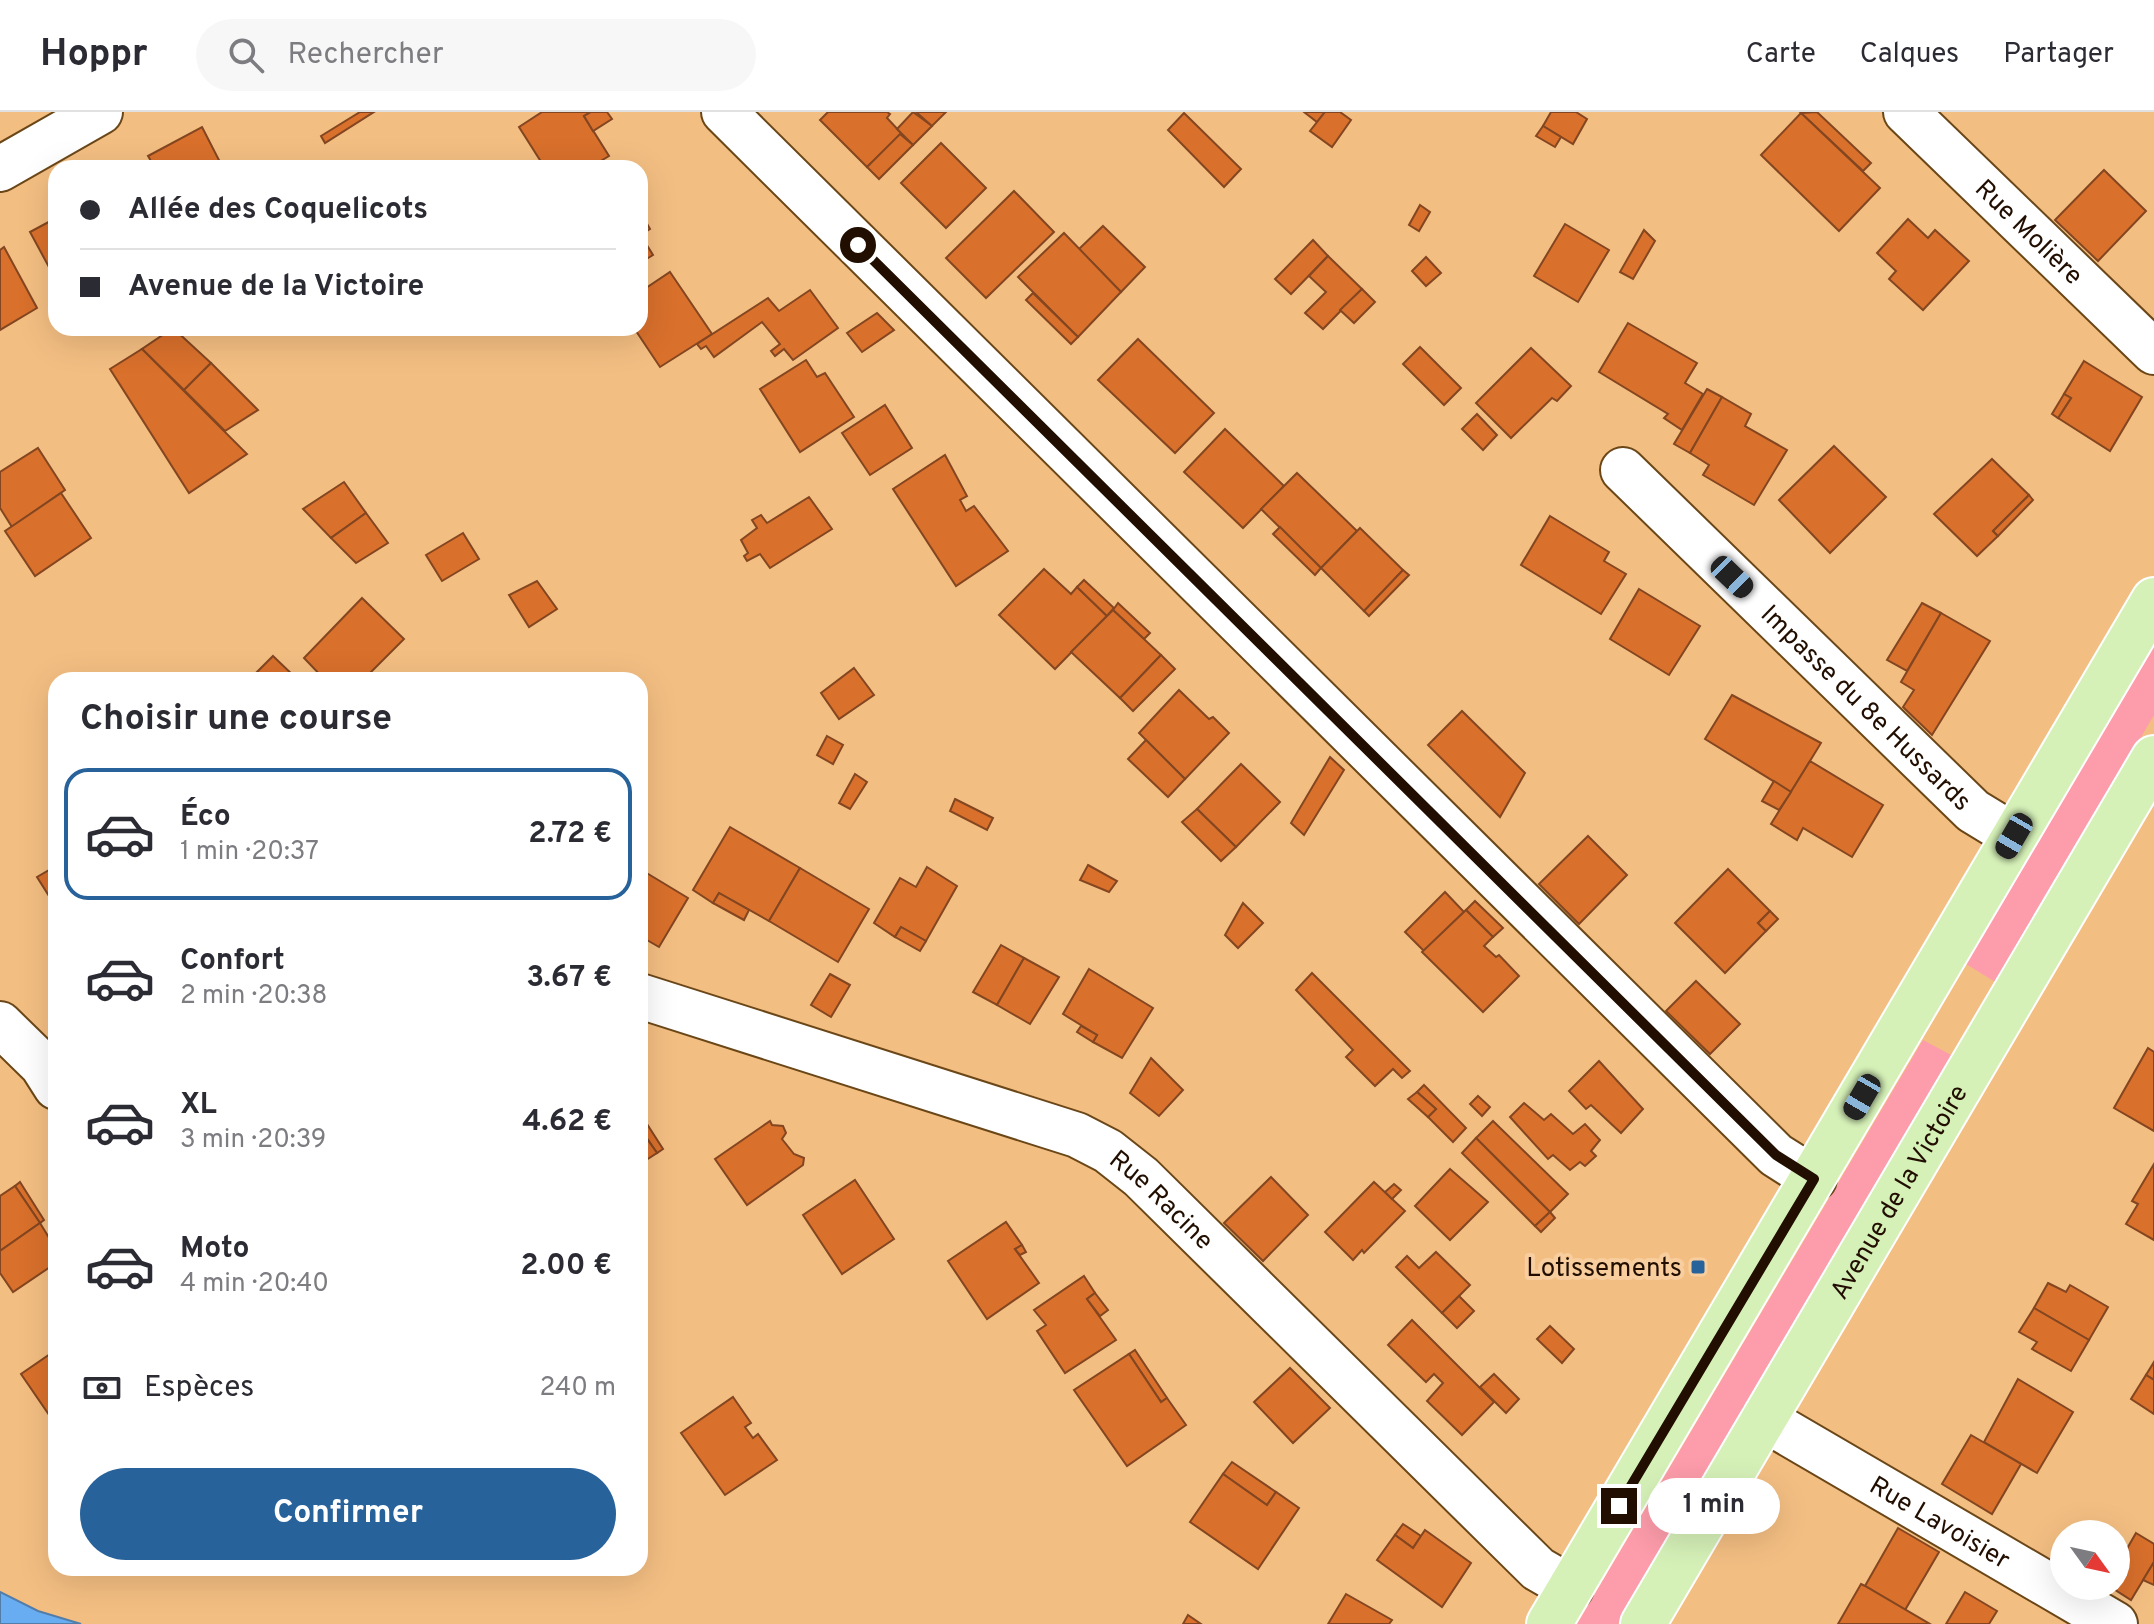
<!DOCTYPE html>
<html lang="fr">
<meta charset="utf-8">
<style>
:root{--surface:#fff;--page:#f7f7f7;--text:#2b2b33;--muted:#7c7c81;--line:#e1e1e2;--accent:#27629a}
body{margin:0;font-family:Overpass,sans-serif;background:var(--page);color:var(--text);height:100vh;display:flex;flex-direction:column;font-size:30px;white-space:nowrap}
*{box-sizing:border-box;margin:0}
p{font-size:26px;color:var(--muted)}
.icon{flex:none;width:44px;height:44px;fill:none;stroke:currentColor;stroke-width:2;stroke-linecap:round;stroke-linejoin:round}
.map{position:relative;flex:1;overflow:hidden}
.drawer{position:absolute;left:48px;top:560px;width:600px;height:904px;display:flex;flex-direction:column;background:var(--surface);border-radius:24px;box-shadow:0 8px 32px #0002}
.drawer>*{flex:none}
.top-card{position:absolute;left:48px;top:48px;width:600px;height:176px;border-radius:24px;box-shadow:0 8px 32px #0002;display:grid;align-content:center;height:176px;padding:0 32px;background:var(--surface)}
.needle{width:52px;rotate:123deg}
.fabs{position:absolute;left:2050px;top:1408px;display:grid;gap:16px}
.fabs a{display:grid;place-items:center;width:80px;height:80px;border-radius:50%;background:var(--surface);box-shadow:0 8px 32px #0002;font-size:40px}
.end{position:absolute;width:36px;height:36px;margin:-18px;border:10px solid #210e00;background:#fff;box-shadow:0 0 0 4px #fff}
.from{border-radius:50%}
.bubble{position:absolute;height:56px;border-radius:28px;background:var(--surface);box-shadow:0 8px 32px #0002;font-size:26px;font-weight:700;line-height:56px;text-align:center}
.car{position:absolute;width:24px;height:48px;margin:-24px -12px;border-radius:10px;box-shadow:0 0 6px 2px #0007;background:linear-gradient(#222 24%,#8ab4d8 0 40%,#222 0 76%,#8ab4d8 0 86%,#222 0)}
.top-card b{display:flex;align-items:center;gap:28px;height:76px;font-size:30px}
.top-card b+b{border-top:2px solid var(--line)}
.top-card i{width:20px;height:20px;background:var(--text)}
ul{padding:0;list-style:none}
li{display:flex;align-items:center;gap:24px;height:132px;margin:0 16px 12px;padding:0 16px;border:4px solid transparent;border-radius:24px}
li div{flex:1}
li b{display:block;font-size:30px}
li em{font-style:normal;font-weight:700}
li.active{border-color:var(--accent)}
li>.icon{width:72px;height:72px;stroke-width:1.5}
h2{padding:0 32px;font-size:36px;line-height:96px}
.pay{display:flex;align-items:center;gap:20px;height:88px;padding:0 32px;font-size:30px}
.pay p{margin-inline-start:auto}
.action{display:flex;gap:16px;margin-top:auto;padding:16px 32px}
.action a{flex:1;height:92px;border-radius:48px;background:var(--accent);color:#fff;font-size:32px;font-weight:700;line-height:92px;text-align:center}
header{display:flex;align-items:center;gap:48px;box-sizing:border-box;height:112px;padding:0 40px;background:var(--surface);border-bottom:2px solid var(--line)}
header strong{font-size:38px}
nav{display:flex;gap:44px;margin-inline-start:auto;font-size:28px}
.search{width:560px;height:72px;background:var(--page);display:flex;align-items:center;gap:20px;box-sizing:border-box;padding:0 28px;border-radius:44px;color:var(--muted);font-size:30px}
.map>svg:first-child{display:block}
.green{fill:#fd9cab}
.water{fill:#68adf1;stroke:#537da9;stroke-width:2}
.building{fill:#d9702c;stroke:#834620;stroke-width:2}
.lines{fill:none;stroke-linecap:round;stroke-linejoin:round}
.minor-casing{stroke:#6b4718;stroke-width:48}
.major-casing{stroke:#fff;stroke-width:48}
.minor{stroke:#fff;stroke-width:44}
.major{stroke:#d6f1b8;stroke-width:44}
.route{stroke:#210e00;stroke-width:10}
.poi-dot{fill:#27629a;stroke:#f8ce9e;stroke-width:3}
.labels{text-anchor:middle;stroke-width:8;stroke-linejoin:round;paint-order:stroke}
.street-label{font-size:26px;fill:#210e00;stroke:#f8ce9e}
.poi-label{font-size:26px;fill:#210e00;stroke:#f8ce9e;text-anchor:end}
</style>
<header>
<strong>Hoppr</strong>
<div class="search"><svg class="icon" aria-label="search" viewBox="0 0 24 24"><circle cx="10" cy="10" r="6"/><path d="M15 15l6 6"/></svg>Rechercher</div>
<nav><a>Carte</a><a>Calques</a><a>Partager</a></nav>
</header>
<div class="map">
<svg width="2154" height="1512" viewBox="0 0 2154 1512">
<rect width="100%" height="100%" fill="#f3be82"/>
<!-- green -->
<g class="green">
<polygon points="2154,530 2154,603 1997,871 1966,852"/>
<polygon points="1923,928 1953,944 1618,1512 1577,1512"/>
</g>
<!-- water -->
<polygon class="water" points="0,1480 38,1499 81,1512 0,1512"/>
<!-- building -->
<g class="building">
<polygon points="360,0 374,0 325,31 321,24"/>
<polygon points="542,0 591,0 584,4 609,44 589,56 545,56 519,15"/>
<polygon points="591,0 607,0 612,7 593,19 584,4"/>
<polygon points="828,0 887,0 890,2 887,6 902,22 867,55 820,8"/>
<polygon points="913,0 932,14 913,33 897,17"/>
<polygon points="916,0 946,0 932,14"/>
<polygon points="1304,0 1325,0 1317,10"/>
<polygon points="1325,0 1340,0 1351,8 1332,35 1310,19"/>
<polygon points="1551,0 1576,0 1587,7 1573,32 1543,14"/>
<polygon points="1817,0 1871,51 1863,59 1801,1"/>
<polygon points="1184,1 1241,57 1224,75 1168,18"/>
<polygon points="1801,1 1880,76 1839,119 1761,43"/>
<polygon points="1543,14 1561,25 1555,35 1536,24"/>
<polygon points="202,15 223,56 155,56 148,44"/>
<polygon points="900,22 913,33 879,67 867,55"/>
<polygon points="941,31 986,76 946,116 901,71"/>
<polygon points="2104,58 2146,99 2098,149 2055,108"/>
<polygon points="1014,79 1054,120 986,186 946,146"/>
<polygon points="1420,93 1430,100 1419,119 1409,113"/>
<polygon points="56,106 56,168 30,120"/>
<polygon points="1908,107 1928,126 1935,118 1969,149 1923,198 1889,167 1896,159 1877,141"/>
<polygon points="646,110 650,117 641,123 640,113"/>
<polygon points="1565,112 1609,138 1578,190 1534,164"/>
<polygon points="1103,114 1145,155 1121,180 1079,137"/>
<polygon points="1644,118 1655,129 1633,167 1620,160"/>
<polygon points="1064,121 1121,180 1078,225 1018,165"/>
<polygon points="640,122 653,143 640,151"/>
<polygon points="1313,128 1328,144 1291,182 1275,167"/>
<polygon points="4,135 37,196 0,218 0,138"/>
<polygon points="1328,144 1362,177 1323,217 1305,201 1326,180 1309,164"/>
<polygon points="1426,145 1441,161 1426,174 1412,159"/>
<polygon points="670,160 712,222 660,255 634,216 640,216 640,180"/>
<polygon points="1362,177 1375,190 1354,211 1340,198"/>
<polygon points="810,178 838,216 793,248 784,237 775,244 771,239 780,232 762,210 714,245 706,234 701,237 697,232 768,186 779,199"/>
<polygon points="1033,181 1078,225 1071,232 1026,188"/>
<polygon points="877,201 894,218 862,240 847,221"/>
<polygon points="1628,211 1697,251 1685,271 1703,282 1682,318 1664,306 1668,302 1599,260"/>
<polygon points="173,216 211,251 184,278 142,237"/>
<polygon points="1138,227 1214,301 1175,341 1098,268"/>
<polygon points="1420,235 1461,276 1444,293 1403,252"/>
<polygon points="1531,236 1571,274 1557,289 1552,286 1511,326 1476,291"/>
<polygon points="142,237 247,342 189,381 110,257"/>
<polygon points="806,248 817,265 825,261 854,305 800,340 760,277"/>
<polygon points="2084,249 2142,285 2110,339 2058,306 2071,286 2064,282"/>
<polygon points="211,251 258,298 225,319 184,278"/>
<polygon points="1707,277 1722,285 1690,341 1674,332"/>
<polygon points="2064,282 2071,286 2058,306 2052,302"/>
<polygon points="1722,285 1751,302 1745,314 1787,338 1754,393 1703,363 1709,353 1690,341"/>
<polygon points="885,293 912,336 870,363 842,321"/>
<polygon points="1477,302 1497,323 1483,338 1462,317"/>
<polygon points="1225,317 1284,374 1243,416 1184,360"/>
<polygon points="1834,334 1886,385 1830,441 1779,388"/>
<polygon points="38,336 65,378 12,415 0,396 0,360"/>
<polygon points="945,343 967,384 960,388 966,399 974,394 1008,439 956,474 893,377"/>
<polygon points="1992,347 2029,383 1993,419 1998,424 1977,444 1934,402"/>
<polygon points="1297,361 1357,419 1321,456 1261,397"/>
<polygon points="344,370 366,401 331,426 303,397"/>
<polygon points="61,381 91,426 35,464 5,419"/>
<polygon points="2029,383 2033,388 1998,424 1993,419"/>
<polygon points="809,385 832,417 770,456 760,442 747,449 744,444 748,441 741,428 757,416 752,408 761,403 767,411"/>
<polygon points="366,401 388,431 356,451 331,426"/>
<polygon points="1550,404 1609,440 1604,449 1626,462 1601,502 1521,453"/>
<polygon points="1280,415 1321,456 1315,463 1273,422"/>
<polygon points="1360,416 1403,458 1364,499 1321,456"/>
<polygon points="463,421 479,447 442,469 426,443"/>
<polygon points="1044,457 1071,482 1077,475 1107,504 1055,557 999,503"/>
<polygon points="1403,458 1409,463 1369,504 1364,499"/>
<polygon points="1084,468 1114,496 1107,504 1077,475"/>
<polygon points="537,469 557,497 529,515 509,483"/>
<polygon points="1639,477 1700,514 1669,563 1610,527"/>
<polygon points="362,486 404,527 363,568 325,568 304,546"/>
<polygon points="1118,491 1150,521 1144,527 1113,498"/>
<polygon points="1922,491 1941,501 1907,559 1887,548"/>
<polygon points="1113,498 1161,543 1120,586 1071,540"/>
<polygon points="1941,501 1990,529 1932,623 1903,595 1914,578 1901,570"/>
<polygon points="1161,543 1175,557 1133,599 1120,586"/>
<polygon points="273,544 298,568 249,568"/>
<polygon points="854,556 874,583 839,607 821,581"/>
<polygon points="1179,578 1209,607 1213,605 1229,621 1185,667 1139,621"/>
<polygon points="1732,583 1821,631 1791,680 1705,627"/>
<polygon points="1462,599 1525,661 1500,705 1428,633"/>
<polygon points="827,624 843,633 833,652 817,643"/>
<polygon points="1146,628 1185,667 1168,685 1128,647"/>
<polygon points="1330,645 1344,658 1304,723 1291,711"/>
<polygon points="1810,649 1883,693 1852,745 1803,716 1797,728 1771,712"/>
<polygon points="1241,652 1280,690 1236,735 1197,697"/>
<polygon points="855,662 867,670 850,697 839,691"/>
<polygon points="1774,669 1791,680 1779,698 1762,689"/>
<polygon points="955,687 993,706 987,718 950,699"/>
<polygon points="1197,697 1236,735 1221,749 1182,710"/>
<polygon points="730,715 800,756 769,809 719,781 713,791 693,778"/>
<polygon points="1588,724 1627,763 1579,812 1539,772"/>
<polygon points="1088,753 1117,769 1109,780 1080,768"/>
<polygon points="56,754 56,795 37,765"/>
<polygon points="927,755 957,774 926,829 901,815 895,825 874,811 900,766 916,775"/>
<polygon points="800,756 869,797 838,850 769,809"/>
<polygon points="640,757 688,786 659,835 640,824"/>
<polygon points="1728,757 1770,799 1758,811 1766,819 1725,861 1675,811"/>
<polygon points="1445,780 1464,800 1424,839 1405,820"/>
<polygon points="719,781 749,798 744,808 713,791"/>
<polygon points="1475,789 1503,816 1493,825 1466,798"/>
<polygon points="1243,791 1263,811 1238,836 1225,823"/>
<polygon points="1466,798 1493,825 1484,834 1496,845 1499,843 1519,864 1483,900 1422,840"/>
<polygon points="1770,799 1778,807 1766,819 1758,811"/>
<polygon points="901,815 926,829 920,839 895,825"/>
<polygon points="1001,833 1024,846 997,893 973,880"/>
<polygon points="1024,846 1059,865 1030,912 997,893"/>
<polygon points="1089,857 1153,896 1122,946 1093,930 1097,923 1063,902"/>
<polygon points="1312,861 1410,959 1402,966 1393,957 1375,974 1346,945 1353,938 1296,878"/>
<polygon points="830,862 850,873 831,905 811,893"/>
<polygon points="1696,869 1740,912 1710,942 1666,899"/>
<polygon points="1081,914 1097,923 1093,930 1077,920"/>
<polygon points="2148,936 2154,940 2154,1019 2114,996"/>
<polygon points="1151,946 1183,978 1159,1004 1130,981"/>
<polygon points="1599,949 1643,997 1621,1021 1591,993 1586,997 1569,979"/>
<polygon points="1424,973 1466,1016 1453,1030 1428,1005 1436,997 1417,980"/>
<polygon points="1417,980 1436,997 1428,1005 1408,987"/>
<polygon points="1478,984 1490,995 1482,1004 1470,992"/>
<polygon points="1524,991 1544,1008 1551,1002 1573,1022 1585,1012 1600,1028 1591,1039 1596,1044 1585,1054 1580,1050 1570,1058 1553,1043 1548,1047 1510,1005"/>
<polygon points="770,1009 772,1013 783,1014 786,1021 782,1027 794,1042 804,1046 803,1053 747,1093 715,1047"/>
<polygon points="1493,1009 1568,1082 1550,1100 1476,1026"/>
<polygon points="647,1012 663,1037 657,1041 640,1016"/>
<polygon points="643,1021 657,1041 640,1052 640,1023"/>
<polygon points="1476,1026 1550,1100 1535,1114 1462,1041"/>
<polygon points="2154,1052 2154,1128 2126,1112 2138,1092 2132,1089"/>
<polygon points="1450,1057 1488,1090 1450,1128 1415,1094"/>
<polygon points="1271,1065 1308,1103 1263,1149 1224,1111"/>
<polygon points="855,1068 894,1127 842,1162 803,1103"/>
<polygon points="20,1070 44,1108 40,1111 15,1074"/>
<polygon points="1374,1070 1405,1099 1364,1141 1362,1138 1353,1148 1325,1120"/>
<polygon points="1394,1072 1401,1078 1392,1087 1385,1080"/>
<polygon points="15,1074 40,1111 0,1139 0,1084"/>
<polygon points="1550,1100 1555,1106 1541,1120 1535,1114"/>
<polygon points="1006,1110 1022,1133 1015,1137 1039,1171 987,1207 948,1149"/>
<polygon points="40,1111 56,1137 56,1151 13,1180 0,1161 0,1139"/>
<polygon points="1022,1133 1026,1140 1020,1143 1015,1137"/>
<polygon points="1436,1140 1470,1173 1442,1201 1396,1155 1407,1144 1419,1156"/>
<polygon points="1084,1164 1095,1181 1087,1187 1116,1228 1065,1261 1037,1219 1046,1213 1034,1198"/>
<polygon points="2048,1171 2066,1180 2070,1173 2108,1195 2089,1228 2034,1196"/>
<polygon points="1095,1181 1108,1198 1100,1204 1087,1187"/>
<polygon points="1459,1184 1474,1199 1457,1216 1442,1201"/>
<polygon points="2034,1196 2089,1228 2071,1259 2032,1237 2037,1230 2019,1220"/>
<polygon points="1412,1208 1494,1290 1462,1323 1427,1289 1443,1271 1434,1262 1426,1270 1388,1233"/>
<polygon points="1550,1214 1574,1237 1562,1251 1537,1227"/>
<polygon points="56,1238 56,1313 21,1262"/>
<polygon points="1135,1238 1167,1286 1161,1290 1129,1242"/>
<polygon points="1129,1242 1161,1290 1167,1286 1186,1313 1127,1354 1074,1278"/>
<polygon points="2154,1250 2154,1268 2146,1263"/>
<polygon points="1290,1256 1330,1296 1293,1331 1254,1290"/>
<polygon points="1494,1262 1519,1287 1506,1301 1480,1275"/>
<polygon points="2146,1263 2154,1268 2154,1302 2131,1287"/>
<polygon points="2018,1267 2073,1300 2037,1361 1984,1330"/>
<polygon points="733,1285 751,1311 745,1315 753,1326 758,1322 777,1348 725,1383 681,1321"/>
<polygon points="1971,1323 2021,1352 1992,1402 1942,1372"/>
<polygon points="1232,1350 1276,1380 1267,1393 1223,1362"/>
<polygon points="1223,1362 1267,1393 1276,1380 1299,1396 1258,1457 1190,1410"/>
<polygon points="1403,1412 1421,1424 1413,1436 1395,1423"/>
<polygon points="1898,1416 1939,1440 1905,1498 1865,1474"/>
<polygon points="1425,1418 1471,1451 1442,1495 1377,1448 1395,1423 1413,1436"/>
<polygon points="2136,1421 2154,1432 2154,1450 2131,1488 2109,1474 2116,1474 2116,1456"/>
<polygon points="2154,1450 2154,1473 2143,1468"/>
<polygon points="1861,1472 1865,1474 1930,1512 1838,1512"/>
<polygon points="1965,1480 1997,1499 1989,1512 1946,1512"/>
<polygon points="1346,1482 1392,1508 1389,1512 1328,1512"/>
<polygon points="1188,1503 1201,1512 1183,1512"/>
</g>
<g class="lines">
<!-- minor casing -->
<g class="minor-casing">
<g id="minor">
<polyline points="724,0 1776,1043 1814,1067"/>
<path id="s1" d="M1906 0 2154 240"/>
<polyline points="0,57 100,0"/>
<path id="s2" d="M1623 358 1973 699 2014 724"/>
<path id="s3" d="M640 884 1077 1023 1108 1039 1141 1065 1538 1457 1571 1476"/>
<polyline points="0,912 42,953 56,975"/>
<path id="s4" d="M1764 1307 2115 1512"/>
</g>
</g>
<!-- major casing -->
<g class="major-casing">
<g id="major">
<polyline points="1549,1512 2154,488"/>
<path id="s5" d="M1643 1512 2154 646"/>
</g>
</g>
<!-- minor -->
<use href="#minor" class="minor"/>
<!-- major -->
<use href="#major" class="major"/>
</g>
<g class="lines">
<!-- route -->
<polyline class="route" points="858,133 1776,1043 1814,1067 1619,1394"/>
</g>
<!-- markers -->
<rect class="poi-dot" x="1690" y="1147" width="16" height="16" rx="4"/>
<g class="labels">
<!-- street labels -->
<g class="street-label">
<text dy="9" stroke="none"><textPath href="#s1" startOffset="172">Rue Molière</textPath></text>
<text dy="9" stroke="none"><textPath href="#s2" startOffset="340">Impasse du 8e Hussards</textPath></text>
<text dy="9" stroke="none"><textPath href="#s5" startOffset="502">Avenue de la Victoire</textPath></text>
<text dy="9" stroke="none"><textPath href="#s3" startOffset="566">Rue Racine</textPath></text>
<text dy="9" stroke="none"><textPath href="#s4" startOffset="204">Rue Lavoisier</textPath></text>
</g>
<!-- poi labels -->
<g class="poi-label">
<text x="1682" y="1164">Lotissements</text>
</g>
</g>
</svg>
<div class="fabs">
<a><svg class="needle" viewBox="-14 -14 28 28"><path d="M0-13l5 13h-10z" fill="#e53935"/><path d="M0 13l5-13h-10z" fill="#7c7c81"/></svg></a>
</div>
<i class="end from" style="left:858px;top:133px"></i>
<i class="end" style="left:1619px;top:1394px"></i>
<div class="bubble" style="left:1648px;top:1366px;width:132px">1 min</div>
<i class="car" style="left:1732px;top:465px;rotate:134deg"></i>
<i class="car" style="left:2014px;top:724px;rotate:210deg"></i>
<i class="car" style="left:1862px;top:985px;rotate:210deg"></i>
<div class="top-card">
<b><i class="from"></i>Allée des Coquelicots</b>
<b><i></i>Avenue de la Victoire</b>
</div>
<section class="drawer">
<h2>Choisir une course</h2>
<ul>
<li class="active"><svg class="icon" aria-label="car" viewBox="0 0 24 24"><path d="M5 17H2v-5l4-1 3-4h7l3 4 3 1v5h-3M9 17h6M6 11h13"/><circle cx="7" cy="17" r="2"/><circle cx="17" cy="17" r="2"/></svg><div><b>Éco</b><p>1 min · 20:37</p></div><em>2.72 €</em></li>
<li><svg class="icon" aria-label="car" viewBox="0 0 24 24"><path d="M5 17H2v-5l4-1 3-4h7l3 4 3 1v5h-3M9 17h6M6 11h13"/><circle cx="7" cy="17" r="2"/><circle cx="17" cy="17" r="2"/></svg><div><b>Confort</b><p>2 min · 20:38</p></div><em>3.67 €</em></li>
<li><svg class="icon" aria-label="car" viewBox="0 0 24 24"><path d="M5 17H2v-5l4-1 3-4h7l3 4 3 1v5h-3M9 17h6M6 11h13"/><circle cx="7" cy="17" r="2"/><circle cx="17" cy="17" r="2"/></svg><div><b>XL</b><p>3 min · 20:39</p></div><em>4.62 €</em></li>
<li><svg class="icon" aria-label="car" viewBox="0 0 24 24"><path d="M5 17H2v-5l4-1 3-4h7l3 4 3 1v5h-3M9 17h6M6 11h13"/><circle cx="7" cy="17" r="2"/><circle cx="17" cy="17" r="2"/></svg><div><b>Moto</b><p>4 min · 20:40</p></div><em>2.00 €</em></li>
</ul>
<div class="pay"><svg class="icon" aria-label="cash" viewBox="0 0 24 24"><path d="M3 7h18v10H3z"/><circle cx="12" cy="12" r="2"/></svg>Espèces<p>240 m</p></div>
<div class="action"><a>Confirmer</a></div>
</section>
</div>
